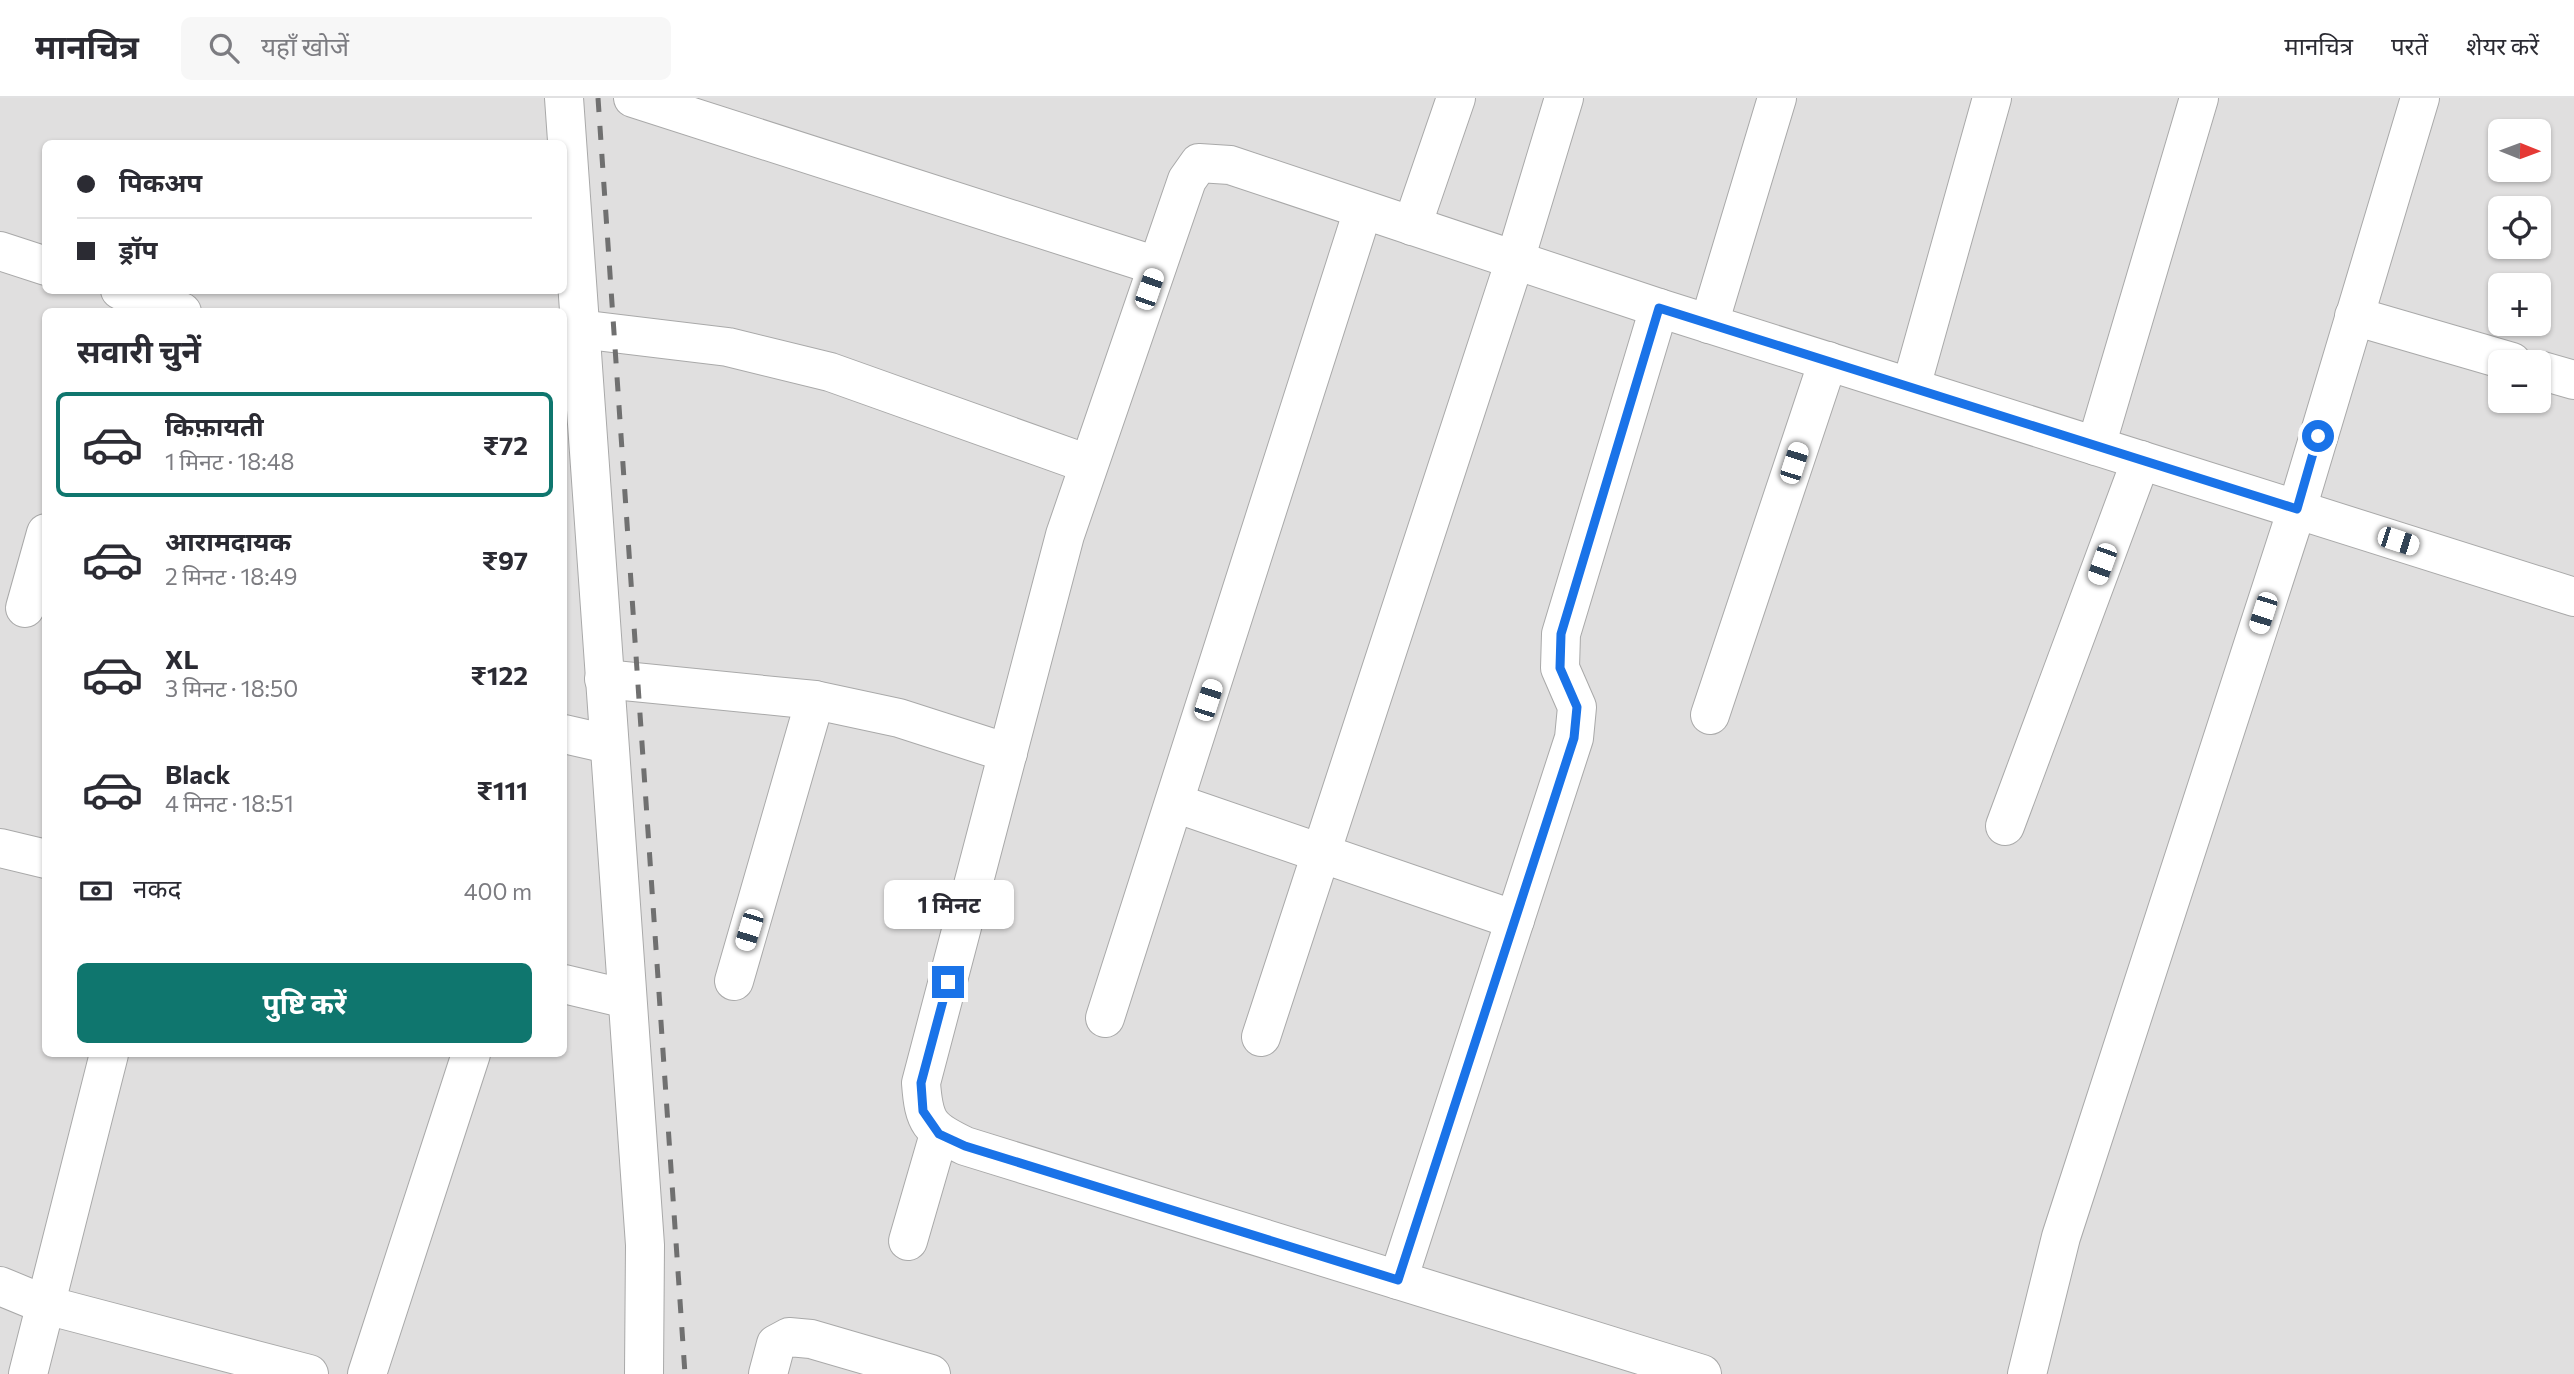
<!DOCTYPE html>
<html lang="hi">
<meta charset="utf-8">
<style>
:root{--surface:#fff;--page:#f7f7f7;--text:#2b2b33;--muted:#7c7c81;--line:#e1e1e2;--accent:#0f766e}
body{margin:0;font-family:Commissioner,"Noto Sans Devanagari",sans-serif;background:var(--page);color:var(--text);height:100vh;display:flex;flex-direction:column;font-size:26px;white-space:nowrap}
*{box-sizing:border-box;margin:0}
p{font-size:23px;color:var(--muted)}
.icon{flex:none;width:38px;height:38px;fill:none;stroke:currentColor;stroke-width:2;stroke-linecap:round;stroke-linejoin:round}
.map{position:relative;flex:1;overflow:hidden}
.side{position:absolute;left:42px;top:210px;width:525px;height:749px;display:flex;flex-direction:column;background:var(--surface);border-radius:10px;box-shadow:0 2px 5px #0004}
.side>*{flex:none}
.guide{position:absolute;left:42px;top:42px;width:525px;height:154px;border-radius:10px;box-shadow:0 2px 5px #0004;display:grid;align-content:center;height:154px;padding:0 35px;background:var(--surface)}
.needle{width:46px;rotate:91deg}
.fabs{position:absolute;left:2488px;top:21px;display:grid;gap:14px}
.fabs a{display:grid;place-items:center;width:63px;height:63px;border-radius:10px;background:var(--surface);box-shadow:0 2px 5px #0004;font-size:35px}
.end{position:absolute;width:32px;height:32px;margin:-16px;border:9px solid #1a73e8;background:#fff;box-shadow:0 0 0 4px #fff}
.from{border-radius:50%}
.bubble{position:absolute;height:49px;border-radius:10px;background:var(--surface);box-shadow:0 2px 5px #0004;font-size:23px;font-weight:700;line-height:49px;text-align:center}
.car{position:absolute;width:21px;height:42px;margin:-21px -10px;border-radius:9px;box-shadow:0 0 5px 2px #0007;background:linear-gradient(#fff 24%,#345 0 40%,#fff 0 76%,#345 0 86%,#fff 0)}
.guide b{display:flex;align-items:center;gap:24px;height:66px;font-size:26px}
.guide b+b{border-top:2px solid var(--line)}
.guide i{width:18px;height:18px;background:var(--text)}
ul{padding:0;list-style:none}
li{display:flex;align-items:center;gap:21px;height:105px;margin:0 14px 10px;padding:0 21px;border:4px solid transparent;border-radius:10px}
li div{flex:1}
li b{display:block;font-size:26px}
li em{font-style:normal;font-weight:700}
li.active{border-color:var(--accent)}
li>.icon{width:63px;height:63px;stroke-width:1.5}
h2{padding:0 35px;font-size:32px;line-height:84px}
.pay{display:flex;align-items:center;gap:18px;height:77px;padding:0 35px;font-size:26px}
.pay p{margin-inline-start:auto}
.cta{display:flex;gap:14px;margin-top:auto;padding:14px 35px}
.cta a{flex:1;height:80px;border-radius:10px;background:var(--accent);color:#fff;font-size:28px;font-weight:700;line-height:80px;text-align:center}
header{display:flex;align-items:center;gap:42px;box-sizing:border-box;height:98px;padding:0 35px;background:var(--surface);border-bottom:2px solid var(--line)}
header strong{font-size:33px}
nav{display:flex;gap:38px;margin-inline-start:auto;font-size:24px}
.search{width:490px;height:63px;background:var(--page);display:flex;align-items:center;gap:18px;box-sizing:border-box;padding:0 24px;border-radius:10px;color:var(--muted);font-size:26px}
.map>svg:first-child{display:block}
.residential{fill:#e0dfdf;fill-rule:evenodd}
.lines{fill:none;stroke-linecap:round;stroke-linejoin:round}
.minor-casing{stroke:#a9a9a9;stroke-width:40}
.minor{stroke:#fff;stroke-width:38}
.rail{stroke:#707070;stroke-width:5;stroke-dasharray:14 14;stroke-linecap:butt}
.route{stroke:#1a73e8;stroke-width:9}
</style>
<header>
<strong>मानचित्र</strong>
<div class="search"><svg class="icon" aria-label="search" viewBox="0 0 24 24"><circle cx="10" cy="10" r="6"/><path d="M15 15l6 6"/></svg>यहाँ खोजें</div>
<nav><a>मानचित्र</a><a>परतें</a><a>शेयर करें</a></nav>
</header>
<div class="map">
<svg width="2574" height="1276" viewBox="0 0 2574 1276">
<rect width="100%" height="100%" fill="#f2efe9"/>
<!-- residential -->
<path class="residential" d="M0 0H2574V1276H0ZM2501 33H2539V72H2501ZM46 46H564V192H46ZM2501 110H2539V149H2501ZM2501 187H2539V226H2501ZM46 214H564V956H46ZM2501 264H2539V303H2501Z"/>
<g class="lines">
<!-- minor casing -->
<g class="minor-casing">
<g id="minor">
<polyline points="564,0 645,1147 644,1276"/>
<polyline points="633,0 1157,168"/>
<polyline points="1412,128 1456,0"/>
<polyline points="0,153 46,168"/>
<polyline points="120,192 182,214"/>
<polyline points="2354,218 2512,264"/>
<polyline points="1709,226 1777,0"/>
<polyline points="579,231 728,249 830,274 1088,366"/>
<polyline points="2539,272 2574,282"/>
<polyline points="1911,289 1992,0"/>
<polyline points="2096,348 2199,0"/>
<polyline points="25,510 46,435"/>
<polyline points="604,581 815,602 899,620 1008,655"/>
<polyline points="1710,617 1828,263"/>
<polyline points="564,636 608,646"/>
<polyline points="1175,705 1515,822"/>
<polyline points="2005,728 2141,362"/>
<polyline points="0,750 46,761"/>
<polyline points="734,883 815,602"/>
<polyline points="564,886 627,901"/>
<polyline points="1105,920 1363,112"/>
<polyline points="1261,939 1515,162 1564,0"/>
<polyline points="908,1143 939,1036"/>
<polyline points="1398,1182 1574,640 1577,609 1560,570 1561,536 1659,210"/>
<polyline points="0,1188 46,1207 309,1276"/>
<polyline points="28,1276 109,956"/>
<polyline points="367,1276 471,956"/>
<polyline points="768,1276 776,1246 789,1239 811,1241 931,1276"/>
<path d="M1702 1276 965 1048C929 1031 924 1025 921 985L1065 437 1187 82 1199 65 1230 67 1659 210 2574 499"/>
<polyline points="2027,1276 2061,1139 2297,411 2420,0"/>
</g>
</g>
<!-- minor -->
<use href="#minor" class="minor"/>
<!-- rail -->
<polyline class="rail" points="598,0 685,1276"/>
</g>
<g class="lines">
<!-- route -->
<polyline class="route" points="948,884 921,985 923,1013 939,1036 965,1048 1398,1182 1574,640 1577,609 1560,570 1561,536 1659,210 2297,411 2318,338"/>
</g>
</svg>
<div class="fabs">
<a><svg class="needle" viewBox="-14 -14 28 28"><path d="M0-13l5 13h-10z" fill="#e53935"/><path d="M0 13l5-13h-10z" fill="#7c7c81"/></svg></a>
<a><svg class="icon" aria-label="locate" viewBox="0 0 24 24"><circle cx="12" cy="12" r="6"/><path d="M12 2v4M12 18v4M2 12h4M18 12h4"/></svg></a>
<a>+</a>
<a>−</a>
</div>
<i class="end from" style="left:2318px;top:338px"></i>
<i class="end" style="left:948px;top:884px"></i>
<div class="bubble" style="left:884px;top:782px;width:130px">1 मिनट</div>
<i class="car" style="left:1149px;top:191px;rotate:19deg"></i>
<i class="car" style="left:1794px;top:365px;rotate:18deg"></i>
<i class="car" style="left:2398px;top:443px;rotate:108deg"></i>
<i class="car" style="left:2102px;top:466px;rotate:200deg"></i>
<i class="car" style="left:2263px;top:515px;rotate:198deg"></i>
<i class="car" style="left:1208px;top:602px;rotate:18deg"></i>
<i class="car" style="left:749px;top:832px;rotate:197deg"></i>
<div class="guide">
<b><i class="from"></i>पिकअप</b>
<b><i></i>ड्रॉप</b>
</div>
<section class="side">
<h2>सवारी चुनें</h2>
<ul>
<li class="active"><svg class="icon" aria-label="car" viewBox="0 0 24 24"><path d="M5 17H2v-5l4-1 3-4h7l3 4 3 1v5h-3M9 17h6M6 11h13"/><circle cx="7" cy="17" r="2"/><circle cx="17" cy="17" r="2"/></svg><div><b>किफ़ायती</b><p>1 मिनट · 18:48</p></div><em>₹72</em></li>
<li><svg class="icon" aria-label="car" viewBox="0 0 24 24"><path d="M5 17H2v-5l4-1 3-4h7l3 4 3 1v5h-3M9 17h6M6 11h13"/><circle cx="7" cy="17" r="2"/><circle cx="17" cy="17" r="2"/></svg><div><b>आरामदायक</b><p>2 मिनट · 18:49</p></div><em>₹97</em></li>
<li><svg class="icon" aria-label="car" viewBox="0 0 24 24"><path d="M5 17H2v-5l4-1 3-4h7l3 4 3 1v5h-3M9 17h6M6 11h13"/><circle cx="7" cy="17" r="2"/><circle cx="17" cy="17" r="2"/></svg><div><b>XL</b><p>3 मिनट · 18:50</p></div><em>₹122</em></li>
<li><svg class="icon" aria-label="car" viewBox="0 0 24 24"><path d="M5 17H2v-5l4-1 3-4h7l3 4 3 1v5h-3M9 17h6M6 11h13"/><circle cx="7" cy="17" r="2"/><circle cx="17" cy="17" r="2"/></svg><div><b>Black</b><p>4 मिनट · 18:51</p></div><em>₹111</em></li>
</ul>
<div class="pay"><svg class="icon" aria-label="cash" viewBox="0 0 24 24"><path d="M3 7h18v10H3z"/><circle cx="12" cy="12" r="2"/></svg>नकद<p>400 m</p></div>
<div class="cta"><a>पुष्टि करें</a></div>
</section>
</div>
